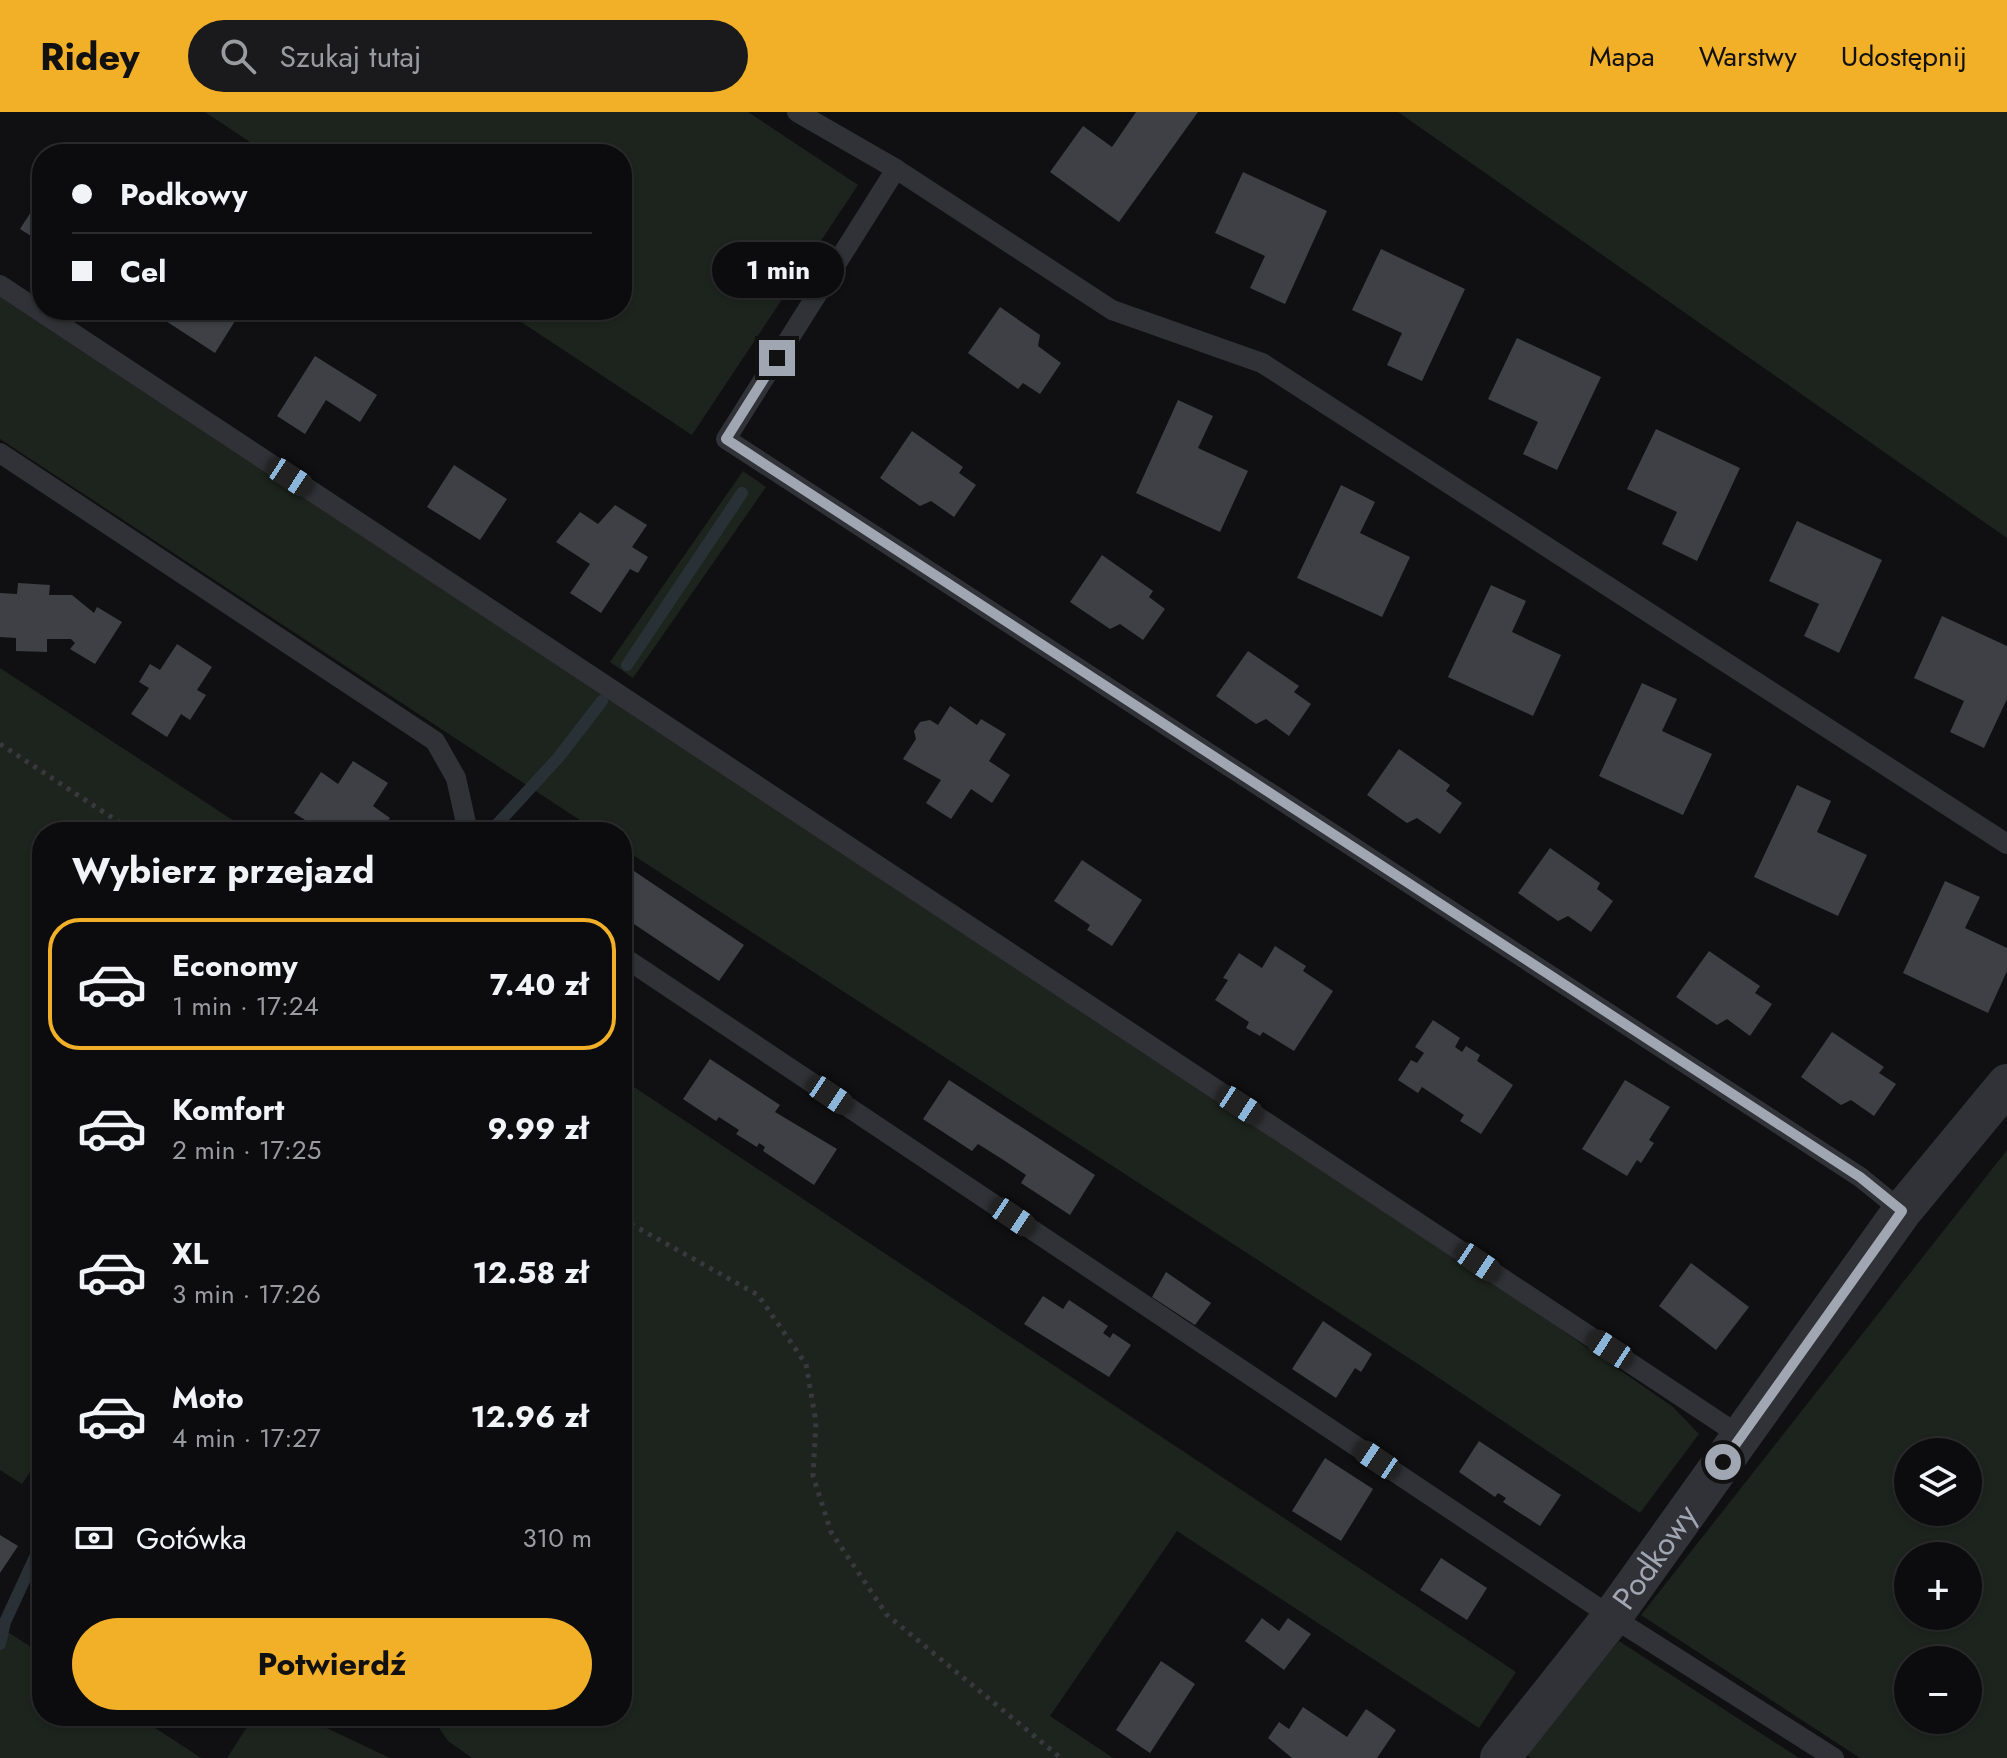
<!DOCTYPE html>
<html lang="pl">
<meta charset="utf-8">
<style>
:root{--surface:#0c0c0e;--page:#1a1a1c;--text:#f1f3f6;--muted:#9a9b9e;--line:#2c2c2e;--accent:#f2af28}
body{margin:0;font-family:Jost,sans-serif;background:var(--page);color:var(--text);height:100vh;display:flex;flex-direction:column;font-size:30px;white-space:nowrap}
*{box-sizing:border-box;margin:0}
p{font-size:26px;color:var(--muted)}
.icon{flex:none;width:44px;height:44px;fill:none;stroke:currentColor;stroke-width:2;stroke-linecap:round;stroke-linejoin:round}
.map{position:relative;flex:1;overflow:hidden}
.side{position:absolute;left:32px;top:710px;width:600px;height:904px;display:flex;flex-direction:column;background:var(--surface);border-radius:32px;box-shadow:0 2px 6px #0004,0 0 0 2px var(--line)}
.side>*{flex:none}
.top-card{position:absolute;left:32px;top:32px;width:600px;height:176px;border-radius:32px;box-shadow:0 2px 6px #0004,0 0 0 2px var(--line);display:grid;align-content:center;height:176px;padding:0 40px;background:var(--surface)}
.buttons{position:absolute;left:1894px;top:1326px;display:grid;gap:16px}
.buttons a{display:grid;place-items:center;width:88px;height:88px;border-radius:50%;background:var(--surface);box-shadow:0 2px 6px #0004,0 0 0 2px var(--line);font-size:40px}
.end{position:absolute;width:36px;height:36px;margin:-18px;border:10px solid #a1a6b3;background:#111;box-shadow:0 0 0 4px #111}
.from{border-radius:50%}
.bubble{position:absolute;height:56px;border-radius:28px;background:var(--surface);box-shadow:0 2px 6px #0004,0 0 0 2px var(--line);font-size:26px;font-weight:700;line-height:56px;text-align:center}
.car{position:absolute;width:24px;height:48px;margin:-24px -12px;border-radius:10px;box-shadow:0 0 6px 2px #0007;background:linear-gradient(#222 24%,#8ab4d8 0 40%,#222 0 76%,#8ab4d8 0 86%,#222 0)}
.top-card b{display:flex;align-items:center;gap:28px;height:76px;font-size:30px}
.top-card b+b{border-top:2px solid var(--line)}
.top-card i{width:20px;height:20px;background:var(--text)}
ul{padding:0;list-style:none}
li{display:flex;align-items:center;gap:24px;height:132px;margin:0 16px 12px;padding:0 24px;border:4px solid transparent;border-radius:32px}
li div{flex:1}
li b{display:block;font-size:30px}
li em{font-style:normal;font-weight:700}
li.on{border-color:var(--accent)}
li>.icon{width:72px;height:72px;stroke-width:1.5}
h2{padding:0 40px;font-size:36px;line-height:96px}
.pay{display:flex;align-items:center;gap:20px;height:88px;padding:0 40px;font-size:30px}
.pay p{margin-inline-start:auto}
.cta{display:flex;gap:16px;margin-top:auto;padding:16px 40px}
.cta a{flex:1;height:92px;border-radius:48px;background:var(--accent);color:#111;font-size:32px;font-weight:700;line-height:92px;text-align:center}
header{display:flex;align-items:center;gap:48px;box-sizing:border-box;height:112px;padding:0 40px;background:var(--accent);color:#111}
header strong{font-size:38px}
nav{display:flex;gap:44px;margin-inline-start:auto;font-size:28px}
.search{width:560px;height:72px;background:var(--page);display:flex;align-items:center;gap:20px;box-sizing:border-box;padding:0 28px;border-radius:44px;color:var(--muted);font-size:30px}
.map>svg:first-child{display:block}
.green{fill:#1d241d;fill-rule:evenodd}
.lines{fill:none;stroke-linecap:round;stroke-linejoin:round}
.stream{stroke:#293137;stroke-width:12}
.building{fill:#3f4045}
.path{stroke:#37393e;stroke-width:5;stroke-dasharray:4 6;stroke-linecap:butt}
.lane{stroke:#313237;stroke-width:20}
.street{stroke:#313237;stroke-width:40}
.route{stroke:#a1a6b3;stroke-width:10}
.labels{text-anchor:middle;stroke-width:6;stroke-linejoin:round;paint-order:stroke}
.street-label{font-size:32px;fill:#a1a6b3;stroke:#0b0b0d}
</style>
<header>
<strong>Ridey</strong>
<div class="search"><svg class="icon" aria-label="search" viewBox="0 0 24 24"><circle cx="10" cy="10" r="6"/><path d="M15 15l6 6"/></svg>Szukaj tutaj</div>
<nav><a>Mapa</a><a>Warstwy</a><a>Udostępnij</a></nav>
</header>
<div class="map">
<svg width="2007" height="1646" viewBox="0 0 2007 1646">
<rect width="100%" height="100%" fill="#101012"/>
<!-- green -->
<g class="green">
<polygon points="205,0 748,0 858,73 692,323 503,198 622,198 622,42 268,42"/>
<polygon points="1398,0 2007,0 2007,426"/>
<polygon points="0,185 1464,1150 1673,1295 1699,1322 1640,1401 1418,1252 622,736 622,720 598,720 0,327"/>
<polygon points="743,359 766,375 633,566 610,550"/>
<polygon points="0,556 251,720 42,720 42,1342 22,1372 0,1358"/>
<polygon points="622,967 1516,1560 1479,1616 1177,1419 1050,1604 1113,1646 472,1646 448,1629 431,1604 622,1604"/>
<path d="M2007 1038V1646H1860L1641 1503ZM1908 1340H1968V1400H1908ZM1968 1444V1504H1908V1444ZM1908 1548H1968V1608H1908Z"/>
<polygon points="0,1515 42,1542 42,1604 137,1604 201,1646 0,1646"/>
<polygon points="1619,1529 1799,1646 1531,1646 1527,1643"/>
<polygon points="254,1604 301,1604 390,1646 227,1646"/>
</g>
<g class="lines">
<!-- stream -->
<g class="stream">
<polyline points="627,553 742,381"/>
<polyline points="491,719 558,646 602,589"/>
<polyline points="0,1532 5,1510 42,1430"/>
</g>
</g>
<!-- building -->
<g class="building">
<polygon points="1136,0 1198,0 1119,110 1050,60 1083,14 1112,35"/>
<polygon points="1243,60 1327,99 1285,192 1250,176 1265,144 1215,121"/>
<polygon points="42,83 42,131 20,117"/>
<polygon points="1381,137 1465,177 1422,269 1387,253 1402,221 1352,198"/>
<polygon points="1000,195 1040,223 1038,234 1061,251 1040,282 1023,271 1018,277 968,241"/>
<polygon points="149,198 235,198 240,201 215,241"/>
<polygon points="1517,226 1601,265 1557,358 1523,342 1538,310 1488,287"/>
<polygon points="315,244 377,283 360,310 326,288 305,322 277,304"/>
<polygon points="1178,288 1213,304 1198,336 1248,359 1220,420 1136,381"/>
<polygon points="1656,317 1740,356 1697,449 1662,432 1677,400 1627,377"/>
<polygon points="912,319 963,355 959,361 976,373 954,405 931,389 920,394 880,366"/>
<polygon points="454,353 507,387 480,428 427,395"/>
<polygon points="1341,373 1375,390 1360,421 1410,445 1382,505 1297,466"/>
<polygon points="615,393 647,413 632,435 648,445 638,461 630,457 601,501 570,481 590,452 556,430 580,400 598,412"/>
<polygon points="1797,409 1882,448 1839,541 1804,524 1819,492 1769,469"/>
<polygon points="1102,443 1153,479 1149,485 1165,497 1143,528 1120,512 1110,517 1070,490"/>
<polygon points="18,471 50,473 49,483 72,483 94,501 97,495 122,510 95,552 70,537 75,531 71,527 47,527 47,540 16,539 16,526 0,525 0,481 17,482"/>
<polygon points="1491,473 1526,489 1512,520 1561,543 1533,604 1448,565"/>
<polygon points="1942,504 2007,534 2007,587 1984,636 1950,620 1964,589 1914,566"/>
<polygon points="177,532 212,555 197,578 206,583 190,608 181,602 167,625 131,602 149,576 139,570 150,552 160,558"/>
<polygon points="1248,539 1299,574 1294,580 1311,592 1289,624 1266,607 1256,612 1216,584"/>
<polygon points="1642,571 1677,587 1662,619 1712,642 1683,703 1599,664"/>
<polygon points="950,594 977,613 981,607 1006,622 989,649 1010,663 992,691 971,677 951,707 926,691 941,668 903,647 916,627 914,619 920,610 930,608 938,613"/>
<polygon points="1399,637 1450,673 1446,679 1462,691 1440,722 1417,706 1407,711 1367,683"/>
<polygon points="353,649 388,671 373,694 390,706 387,710 402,720 316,720 318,716 294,701 321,660 338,672"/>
<polygon points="1797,673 1831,689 1817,720 1867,743 1838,804 1754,765"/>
<polygon points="1550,736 1600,771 1597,777 1613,789 1591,820 1568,804 1558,809 1518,781"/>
<polygon points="1082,748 1142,788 1112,834 1087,818 1090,813 1054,789"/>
<polygon points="622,751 744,833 719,869 622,804"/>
<polygon points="1945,769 1980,785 1965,816 2007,836 2007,859 1988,901 1903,861"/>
<polygon points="1275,834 1306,854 1303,859 1333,879 1294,939 1263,920 1260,924 1246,916 1249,910 1215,888 1228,868 1223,866 1239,841 1262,856"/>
<polygon points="1709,839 1760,874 1755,881 1772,892 1750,924 1727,907 1717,913 1676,885"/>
<polygon points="1433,908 1460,926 1455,935 1462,940 1466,934 1480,943 1477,949 1513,973 1481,1022 1460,1009 1464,1003 1422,975 1418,981 1398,968 1411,948 1417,951 1424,941 1415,935"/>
<polygon points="1832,920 1884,955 1879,961 1896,972 1874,1004 1851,988 1841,993 1801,965"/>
<polygon points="710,947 780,993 775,1000 837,1037 814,1073 763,1039 765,1035 759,1031 757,1035 736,1022 739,1018 719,1005 716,1009 683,987"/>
<polygon points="949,968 1095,1063 1070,1103 1021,1071 1026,1063 1002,1047 978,1032 972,1039 923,1007"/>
<polygon points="1625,968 1670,995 1649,1028 1654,1031 1641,1051 1637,1048 1627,1064 1582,1037"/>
<polygon points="1691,1151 1749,1195 1716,1238 1659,1194"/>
<polygon points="1166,1160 1211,1191 1195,1213 1152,1185"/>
<polygon points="1043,1184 1063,1197 1069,1188 1108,1214 1103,1221 1110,1226 1113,1221 1131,1233 1109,1265 1024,1212"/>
<polygon points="1323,1209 1372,1242 1361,1260 1355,1256 1336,1286 1292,1257"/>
<polygon points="1479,1329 1561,1383 1540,1414 1503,1390 1506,1386 1498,1381 1495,1385 1459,1360"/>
<polygon points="1325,1346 1373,1377 1341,1429 1292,1399"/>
<polygon points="0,1423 18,1434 0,1461"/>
<polygon points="1441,1446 1487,1476 1467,1508 1420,1478"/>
<polygon points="1262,1506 1279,1519 1288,1506 1311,1522 1284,1558 1245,1529"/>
<polygon points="1161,1549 1195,1572 1150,1641 1116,1618"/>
<polygon points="1303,1595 1347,1625 1366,1597 1396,1618 1377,1646 1292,1646 1268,1626 1279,1610 1289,1617"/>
</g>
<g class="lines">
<!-- path -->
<g class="path">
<polyline points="0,632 134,720"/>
<polyline points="622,1107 758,1183 806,1252 816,1310 813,1364 831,1420 887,1503 1061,1646"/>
</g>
<!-- lane -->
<g class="lane">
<polyline points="797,0 896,57 1112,198 1262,251 2007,732"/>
<polyline points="896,57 726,327 1860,1065 1902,1099"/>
<polyline points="0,173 1742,1325"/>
<polyline points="0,341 435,629 456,666 468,720"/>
<polyline points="622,844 1612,1505 1834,1646"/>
</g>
<!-- street -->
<path class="street" id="s1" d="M1500 1646 1612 1505 1902 1099 2007 972"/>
</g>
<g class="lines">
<!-- route -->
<polyline class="route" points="777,246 726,327 1860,1065 1902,1099 1723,1350"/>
</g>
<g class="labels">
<!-- street labels -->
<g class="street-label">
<text dy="11" stroke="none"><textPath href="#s1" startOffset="254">Podkowy</textPath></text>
</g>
</g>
</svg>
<div class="buttons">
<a><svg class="icon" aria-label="layers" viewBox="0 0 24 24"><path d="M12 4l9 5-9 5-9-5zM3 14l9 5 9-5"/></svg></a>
<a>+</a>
<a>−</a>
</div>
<i class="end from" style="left:1723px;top:1350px"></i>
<i class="end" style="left:777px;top:246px"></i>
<div class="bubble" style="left:712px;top:130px;width:132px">1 min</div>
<i class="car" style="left:290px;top:365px;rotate:123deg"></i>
<i class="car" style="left:830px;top:983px;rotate:124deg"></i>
<i class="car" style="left:1240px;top:993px;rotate:123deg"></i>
<i class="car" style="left:1013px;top:1105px;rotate:124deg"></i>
<i class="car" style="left:1478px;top:1150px;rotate:124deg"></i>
<i class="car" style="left:1610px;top:1237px;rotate:303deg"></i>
<i class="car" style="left:1377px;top:1348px;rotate:304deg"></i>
<div class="top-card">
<b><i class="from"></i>Podkowy</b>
<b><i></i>Cel</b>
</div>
<section class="side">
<h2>Wybierz przejazd</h2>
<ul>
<li class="on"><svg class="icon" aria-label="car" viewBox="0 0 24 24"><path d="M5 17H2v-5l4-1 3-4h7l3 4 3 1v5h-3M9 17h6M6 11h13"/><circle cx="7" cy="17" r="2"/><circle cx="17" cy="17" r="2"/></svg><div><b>Economy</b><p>1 min · 17:24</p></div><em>7.40 zł</em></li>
<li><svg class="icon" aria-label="car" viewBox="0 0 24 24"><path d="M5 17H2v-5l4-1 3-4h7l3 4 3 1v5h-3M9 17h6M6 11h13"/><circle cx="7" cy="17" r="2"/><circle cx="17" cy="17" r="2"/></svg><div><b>Komfort</b><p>2 min · 17:25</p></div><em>9.99 zł</em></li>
<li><svg class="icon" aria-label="car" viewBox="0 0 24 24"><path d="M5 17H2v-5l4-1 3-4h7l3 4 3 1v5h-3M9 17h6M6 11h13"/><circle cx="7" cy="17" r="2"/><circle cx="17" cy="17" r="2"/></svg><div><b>XL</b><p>3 min · 17:26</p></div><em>12.58 zł</em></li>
<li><svg class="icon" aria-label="car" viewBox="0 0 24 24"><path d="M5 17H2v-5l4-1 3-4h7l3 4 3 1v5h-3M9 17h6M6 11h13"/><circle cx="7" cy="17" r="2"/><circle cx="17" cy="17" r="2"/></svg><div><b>Moto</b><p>4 min · 17:27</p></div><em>12.96 zł</em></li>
</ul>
<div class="pay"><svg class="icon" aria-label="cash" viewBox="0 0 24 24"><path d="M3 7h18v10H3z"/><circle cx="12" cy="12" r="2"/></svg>Gotówka<p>310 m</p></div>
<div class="cta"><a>Potwierdź</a></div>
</section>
</div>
